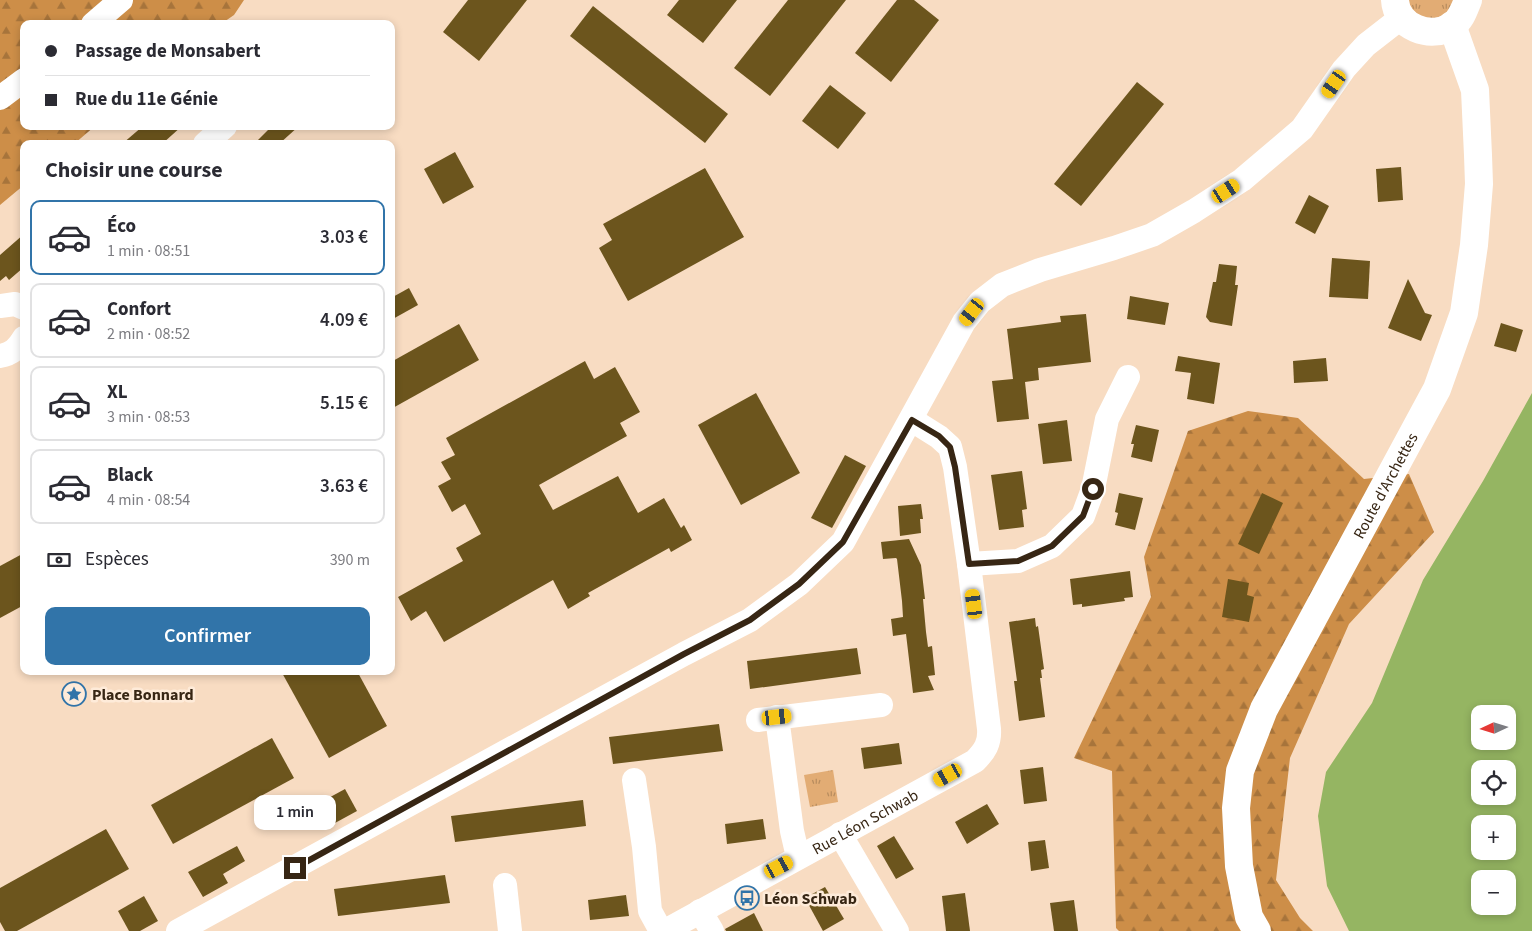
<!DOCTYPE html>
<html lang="fr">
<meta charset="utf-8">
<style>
:root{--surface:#fff;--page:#f2f2f3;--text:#2b2b33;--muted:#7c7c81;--line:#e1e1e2;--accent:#3174a9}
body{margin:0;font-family:"Source Sans 3",sans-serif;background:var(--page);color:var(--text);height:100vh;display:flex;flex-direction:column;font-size:19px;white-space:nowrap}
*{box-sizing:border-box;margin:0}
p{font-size:16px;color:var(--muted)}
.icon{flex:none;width:28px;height:28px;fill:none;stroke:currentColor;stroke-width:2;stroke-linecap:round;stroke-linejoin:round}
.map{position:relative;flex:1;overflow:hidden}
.drawer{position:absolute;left:20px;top:140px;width:375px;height:535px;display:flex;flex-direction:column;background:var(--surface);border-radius:10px;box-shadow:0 2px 8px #0003}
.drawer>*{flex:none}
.guide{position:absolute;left:20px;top:20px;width:375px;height:110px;border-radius:10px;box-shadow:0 2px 8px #0003;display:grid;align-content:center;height:110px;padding:0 25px;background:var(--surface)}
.needle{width:32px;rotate:266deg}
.tools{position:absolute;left:1471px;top:705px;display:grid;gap:10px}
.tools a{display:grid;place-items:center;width:45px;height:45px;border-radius:10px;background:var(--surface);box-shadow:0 2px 8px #0003;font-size:25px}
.end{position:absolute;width:22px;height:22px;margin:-11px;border:6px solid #372614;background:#fff;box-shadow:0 0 0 2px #fff}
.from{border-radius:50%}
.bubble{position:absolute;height:35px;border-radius:10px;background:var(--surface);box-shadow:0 2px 8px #0003;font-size:16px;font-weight:600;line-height:35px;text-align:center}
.car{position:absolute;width:15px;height:30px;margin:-15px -8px;border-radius:6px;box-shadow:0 0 4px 1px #0007;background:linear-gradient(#f5c518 24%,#345 0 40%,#f5c518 0 76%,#345 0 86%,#f5c518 0)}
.guide b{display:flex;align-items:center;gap:18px;height:48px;font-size:19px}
.guide b+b{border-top:1px solid var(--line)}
.guide i{width:12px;height:12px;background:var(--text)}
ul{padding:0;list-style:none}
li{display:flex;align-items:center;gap:15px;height:75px;margin:0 10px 8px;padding:0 15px;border:2px solid var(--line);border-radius:10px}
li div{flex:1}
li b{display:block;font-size:19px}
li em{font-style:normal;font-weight:600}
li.selected{border-color:var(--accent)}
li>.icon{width:45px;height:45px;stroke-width:1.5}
h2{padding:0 25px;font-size:22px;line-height:60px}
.pay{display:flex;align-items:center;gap:12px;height:55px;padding:0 25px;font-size:19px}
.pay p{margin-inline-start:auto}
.button{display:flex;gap:10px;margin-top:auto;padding:10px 25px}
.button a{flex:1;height:58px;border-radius:10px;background:var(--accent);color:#fff;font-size:20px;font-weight:600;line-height:58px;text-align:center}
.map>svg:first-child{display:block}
.grass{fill:url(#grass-tufts)}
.forest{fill:url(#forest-firs)}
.water{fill:#95b562;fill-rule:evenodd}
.building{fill:#6c551d}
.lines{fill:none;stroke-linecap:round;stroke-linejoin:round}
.street{stroke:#fff;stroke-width:24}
.secondary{stroke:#fff;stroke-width:28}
.route{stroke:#372614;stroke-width:6}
.labels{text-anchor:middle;stroke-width:5;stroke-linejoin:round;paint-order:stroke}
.street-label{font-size:16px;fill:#372614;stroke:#feebd9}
.poi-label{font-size:16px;font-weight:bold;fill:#372614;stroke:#feebd9;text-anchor:start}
</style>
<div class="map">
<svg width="1532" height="931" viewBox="0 0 1532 931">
<defs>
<pattern id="grass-tufts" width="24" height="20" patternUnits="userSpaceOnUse" patternTransform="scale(1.25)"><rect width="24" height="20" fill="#e2ac74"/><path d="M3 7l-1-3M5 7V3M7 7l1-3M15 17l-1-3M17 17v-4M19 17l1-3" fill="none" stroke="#b88c5e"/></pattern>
<pattern id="forest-firs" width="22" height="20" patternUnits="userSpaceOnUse" patternTransform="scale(1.25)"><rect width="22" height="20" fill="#cd8e48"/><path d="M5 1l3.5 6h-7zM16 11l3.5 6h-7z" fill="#a7743b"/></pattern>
</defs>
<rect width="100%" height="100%" fill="#f8dcc2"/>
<!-- grass -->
<g class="grass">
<polygon points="1407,0 1458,0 1449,13 1434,19 1419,16 1413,10"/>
<polygon points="833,770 838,802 810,807 804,775"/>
</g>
<!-- forest -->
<g class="forest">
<polygon points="0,0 244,0 234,15 221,24 24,24 24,126 95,126 74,144 24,144 24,185 0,205"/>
<polygon points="1248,411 1298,418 1364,479 1409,474 1434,532 1349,624 1290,758 1276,880 1300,918 1313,931 1119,931 1116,928 1112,771 1074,758 1151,597 1144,557 1188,431"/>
</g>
<!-- water -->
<path class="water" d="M1532 393V931H1349L1327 886 1318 816 1326 772 1372 703 1423 580 1483 481ZM1480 714H1508V741H1480ZM1480 769H1508V796H1480ZM1480 824H1508V851H1480ZM1480 879H1508V906H1480Z"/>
<!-- building -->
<g class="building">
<polygon points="468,0 527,0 479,61 443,32"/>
<polygon points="679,0 737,0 703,43 667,15"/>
<polygon points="788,0 846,0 770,96 734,68"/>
<polygon points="897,0 914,0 939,20 891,82 855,53"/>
<polygon points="593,6 728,114 705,143 570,36"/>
<polygon points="1137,82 1164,104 1081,206 1054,184"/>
<polygon points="830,85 866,113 838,149 802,121"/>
<polygon points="143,126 182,126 162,144 122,144"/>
<polygon points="272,126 299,126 279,144 254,144"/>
<polygon points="455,152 474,187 443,204 424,169"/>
<polygon points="1401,167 1403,200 1378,202 1376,169"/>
<polygon points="705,168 744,237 628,301 599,248 612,240 603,224"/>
<polygon points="1309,195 1329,206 1315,234 1295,223"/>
<polygon points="24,234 24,267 9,280 6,276 0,281 0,255"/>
<polygon points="1332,258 1370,261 1368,299 1329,297"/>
<polygon points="1219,264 1237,266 1235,285 1238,285 1232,326 1210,322 1206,317 1213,282 1216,282"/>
<polygon points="1408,279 1425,313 1432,315 1421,341 1388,328"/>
<polygon points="409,288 418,305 391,320 391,298"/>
<polygon points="1130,296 1169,303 1165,325 1127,319"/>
<polygon points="1086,314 1091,362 1038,368 1039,380 1025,382 1029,419 997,422 992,381 1013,379 1007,329 1061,322 1060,316"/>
<polygon points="1501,323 1523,330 1516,352 1494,346"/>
<polygon points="459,324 479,360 391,409 391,362"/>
<polygon points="1178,356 1220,363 1214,404 1187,399 1191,373 1175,371"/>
<polygon points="1326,358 1328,381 1294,383 1293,361"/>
<polygon points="585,361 594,379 615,367 640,412 620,423 627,436 539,485 553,510 618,476 638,513 664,498 681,528 684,525 692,540 671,552 669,548 588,593 590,596 568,609 553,580 444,642 426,611 411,621 398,597 463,561 456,548 481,534 465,504 452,512 438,486 451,479 441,462 455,455 446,438"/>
<polygon points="756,393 800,473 741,505 698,425"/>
<polygon points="1067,420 1072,461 1043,464 1038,424"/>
<polygon points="1136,425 1159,430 1152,462 1131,457 1134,444 1131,444"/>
<polygon points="845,455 866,466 832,528 811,518"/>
<polygon points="1022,471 1027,509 1022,510 1024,527 999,530 991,475"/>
<polygon points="1119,493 1143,498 1135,530 1115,525 1118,513 1115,512"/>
<polygon points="1262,493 1283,503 1259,554 1238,544"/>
<polygon points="921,504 923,519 920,519 921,533 900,536 898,506"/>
<polygon points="909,539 921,565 925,599 923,599 926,632 928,647 932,646 935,675 928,676 934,690 913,693 906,634 893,636 892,627 891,619 903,617 902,601 897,559 896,558 883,559 881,542"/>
<polygon points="24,553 24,605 0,618 0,566"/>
<polygon points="1130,571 1133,597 1124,598 1125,601 1082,607 1082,604 1073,605 1070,579"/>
<polygon points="1228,579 1249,583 1247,595 1254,597 1249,622 1222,617"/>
<polygon points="1035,618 1036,627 1038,626 1044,669 1041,670 1042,678 1040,678 1045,717 1019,721 1014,681 1017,681 1009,622"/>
<polygon points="857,648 861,674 750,689 747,661"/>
<polygon points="281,671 357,671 387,726 329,758"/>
<polygon points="719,724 723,751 613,764 609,737"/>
<polygon points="272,738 294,778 173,844 151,805"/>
<polygon points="899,743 902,764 864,769 861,748"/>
<polygon points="1043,767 1047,801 1024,804 1020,770"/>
<polygon points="345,789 357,811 324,829 312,807"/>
<polygon points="583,800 586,826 455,842 451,816"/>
<polygon points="987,804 999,824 967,844 955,822"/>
<polygon points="763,819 766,839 727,844 725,824"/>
<polygon points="106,829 129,869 17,931 5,931 0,922 0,888"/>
<polygon points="894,836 914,869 896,879 877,846"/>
<polygon points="1045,840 1049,868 1031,871 1028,842"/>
<polygon points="237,846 245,861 223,874 228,883 203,897 188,872"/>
<polygon points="445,875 450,903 338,916 334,889"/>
<polygon points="825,887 844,919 823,931 805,898"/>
<polygon points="965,893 970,931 946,931 942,896"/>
<polygon points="626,895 629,916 590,920 588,900"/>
<polygon points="144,896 158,921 140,931 129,931 118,911"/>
<polygon points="1074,900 1078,931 1054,931 1050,903"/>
<polygon points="754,913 763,931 726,931 725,929"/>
</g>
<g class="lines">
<!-- street -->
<g class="street">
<polyline points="93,24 121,0"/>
<polyline points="0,98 24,80"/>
<polyline points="205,144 225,126"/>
<polyline points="0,306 15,304 24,308"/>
<path d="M0 356C12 354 18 348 24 338"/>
<polyline points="969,564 1018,561 1052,546 1083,516 1093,489 1107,419 1128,377"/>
<polyline points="777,717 792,831 798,857"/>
<polyline points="758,720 881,705"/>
<polyline points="634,780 644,847 650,911 661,931"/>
<polyline points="840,834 897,931"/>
<polyline points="505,885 510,931"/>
<polyline points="700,911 712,931"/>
<polyline points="178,931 684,654 750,620 799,584 843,542 964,322 980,302 1002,285 1040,270 1114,248 1152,235 1194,211 1242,180 1302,129 1344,69 1366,45 1402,17"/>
<path id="s1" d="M665 931 975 761C985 751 990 743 989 729L969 564 955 467 950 447 939 437 912 420"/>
</g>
<!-- secondary -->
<g class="secondary">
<path d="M1395 0C1396 27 1431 40 1452 26 1461 20 1464 10 1468 0"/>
<path id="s2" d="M1257 931 1249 917 1239 866 1236 808 1240 771 1264 709 1437 389 1464 313 1474 245 1479 184 1478 155 1475 90 1452 25"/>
</g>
</g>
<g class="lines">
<!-- route -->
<polyline class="route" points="295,868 684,654 750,620 762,611 799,584 843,542 912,420 939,436 950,447 955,467 969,564 1018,561 1052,546 1083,516 1093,489"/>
</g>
<!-- icons -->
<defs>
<g id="sight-ring" transform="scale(1.25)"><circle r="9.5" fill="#feebd9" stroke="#3174a9" stroke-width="1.5"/><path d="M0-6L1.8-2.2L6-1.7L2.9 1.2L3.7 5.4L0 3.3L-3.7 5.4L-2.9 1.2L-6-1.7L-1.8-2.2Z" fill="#3174a9"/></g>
<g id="bus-ring" transform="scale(1.25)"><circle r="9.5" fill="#feebd9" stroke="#3174a9" stroke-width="1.5"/><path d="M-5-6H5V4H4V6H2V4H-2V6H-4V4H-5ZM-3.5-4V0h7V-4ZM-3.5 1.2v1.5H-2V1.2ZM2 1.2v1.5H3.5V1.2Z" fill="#3174a9"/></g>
</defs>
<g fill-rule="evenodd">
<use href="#sight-ring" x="74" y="694"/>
<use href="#bus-ring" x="747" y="898"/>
</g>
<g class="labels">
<!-- street labels -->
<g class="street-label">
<text dy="6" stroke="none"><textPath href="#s2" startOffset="484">Route d'Archettes</textPath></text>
<text dy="6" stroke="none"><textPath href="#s1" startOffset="228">Rue Léon Schwab</textPath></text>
</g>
<!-- poi labels -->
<g class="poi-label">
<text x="92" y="700">Place Bonnard</text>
<text x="764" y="904">Léon Schwab</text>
</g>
</g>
</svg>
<div class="tools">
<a><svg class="needle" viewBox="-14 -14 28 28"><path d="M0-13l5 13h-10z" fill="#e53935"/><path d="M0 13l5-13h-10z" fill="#7c7c81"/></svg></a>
<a><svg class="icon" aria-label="locate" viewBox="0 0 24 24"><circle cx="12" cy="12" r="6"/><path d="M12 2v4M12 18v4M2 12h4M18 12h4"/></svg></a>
<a>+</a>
<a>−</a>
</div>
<i class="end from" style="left:1093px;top:489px"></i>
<i class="end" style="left:295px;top:868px"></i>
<div class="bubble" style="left:254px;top:795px;width:82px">1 min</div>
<i class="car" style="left:1334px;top:84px;rotate:215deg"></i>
<i class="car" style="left:1226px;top:191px;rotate:57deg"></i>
<i class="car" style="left:972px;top:312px;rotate:217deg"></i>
<i class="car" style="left:974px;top:604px;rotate:353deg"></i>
<i class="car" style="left:777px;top:717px;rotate:84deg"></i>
<i class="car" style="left:948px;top:775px;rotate:241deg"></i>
<i class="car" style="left:779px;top:867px;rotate:62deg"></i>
<div class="guide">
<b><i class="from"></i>Passage de Monsabert</b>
<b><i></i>Rue du 11e Génie</b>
</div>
<section class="drawer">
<h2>Choisir une course</h2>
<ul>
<li class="selected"><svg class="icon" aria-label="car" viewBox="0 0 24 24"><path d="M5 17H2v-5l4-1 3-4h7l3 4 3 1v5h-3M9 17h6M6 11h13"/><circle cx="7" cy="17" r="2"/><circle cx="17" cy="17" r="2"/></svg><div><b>Éco</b><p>1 min · 08:51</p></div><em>3.03 €</em></li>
<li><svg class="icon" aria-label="car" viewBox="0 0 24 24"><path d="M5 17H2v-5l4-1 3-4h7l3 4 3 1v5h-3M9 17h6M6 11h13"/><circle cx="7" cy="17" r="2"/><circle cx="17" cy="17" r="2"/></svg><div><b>Confort</b><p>2 min · 08:52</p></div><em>4.09 €</em></li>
<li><svg class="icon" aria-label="car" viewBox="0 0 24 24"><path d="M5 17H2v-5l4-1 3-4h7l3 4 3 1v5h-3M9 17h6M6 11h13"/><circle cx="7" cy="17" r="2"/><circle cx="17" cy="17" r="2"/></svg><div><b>XL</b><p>3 min · 08:53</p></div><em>5.15 €</em></li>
<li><svg class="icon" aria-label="car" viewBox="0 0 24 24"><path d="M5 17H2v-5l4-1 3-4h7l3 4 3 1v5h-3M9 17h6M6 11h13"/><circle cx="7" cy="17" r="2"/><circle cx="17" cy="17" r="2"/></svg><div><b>Black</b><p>4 min · 08:54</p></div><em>3.63 €</em></li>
</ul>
<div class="pay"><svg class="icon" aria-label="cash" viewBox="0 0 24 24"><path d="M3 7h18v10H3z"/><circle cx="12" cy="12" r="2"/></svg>Espèces<p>390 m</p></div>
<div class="button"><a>Confirmer</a></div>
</section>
</div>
